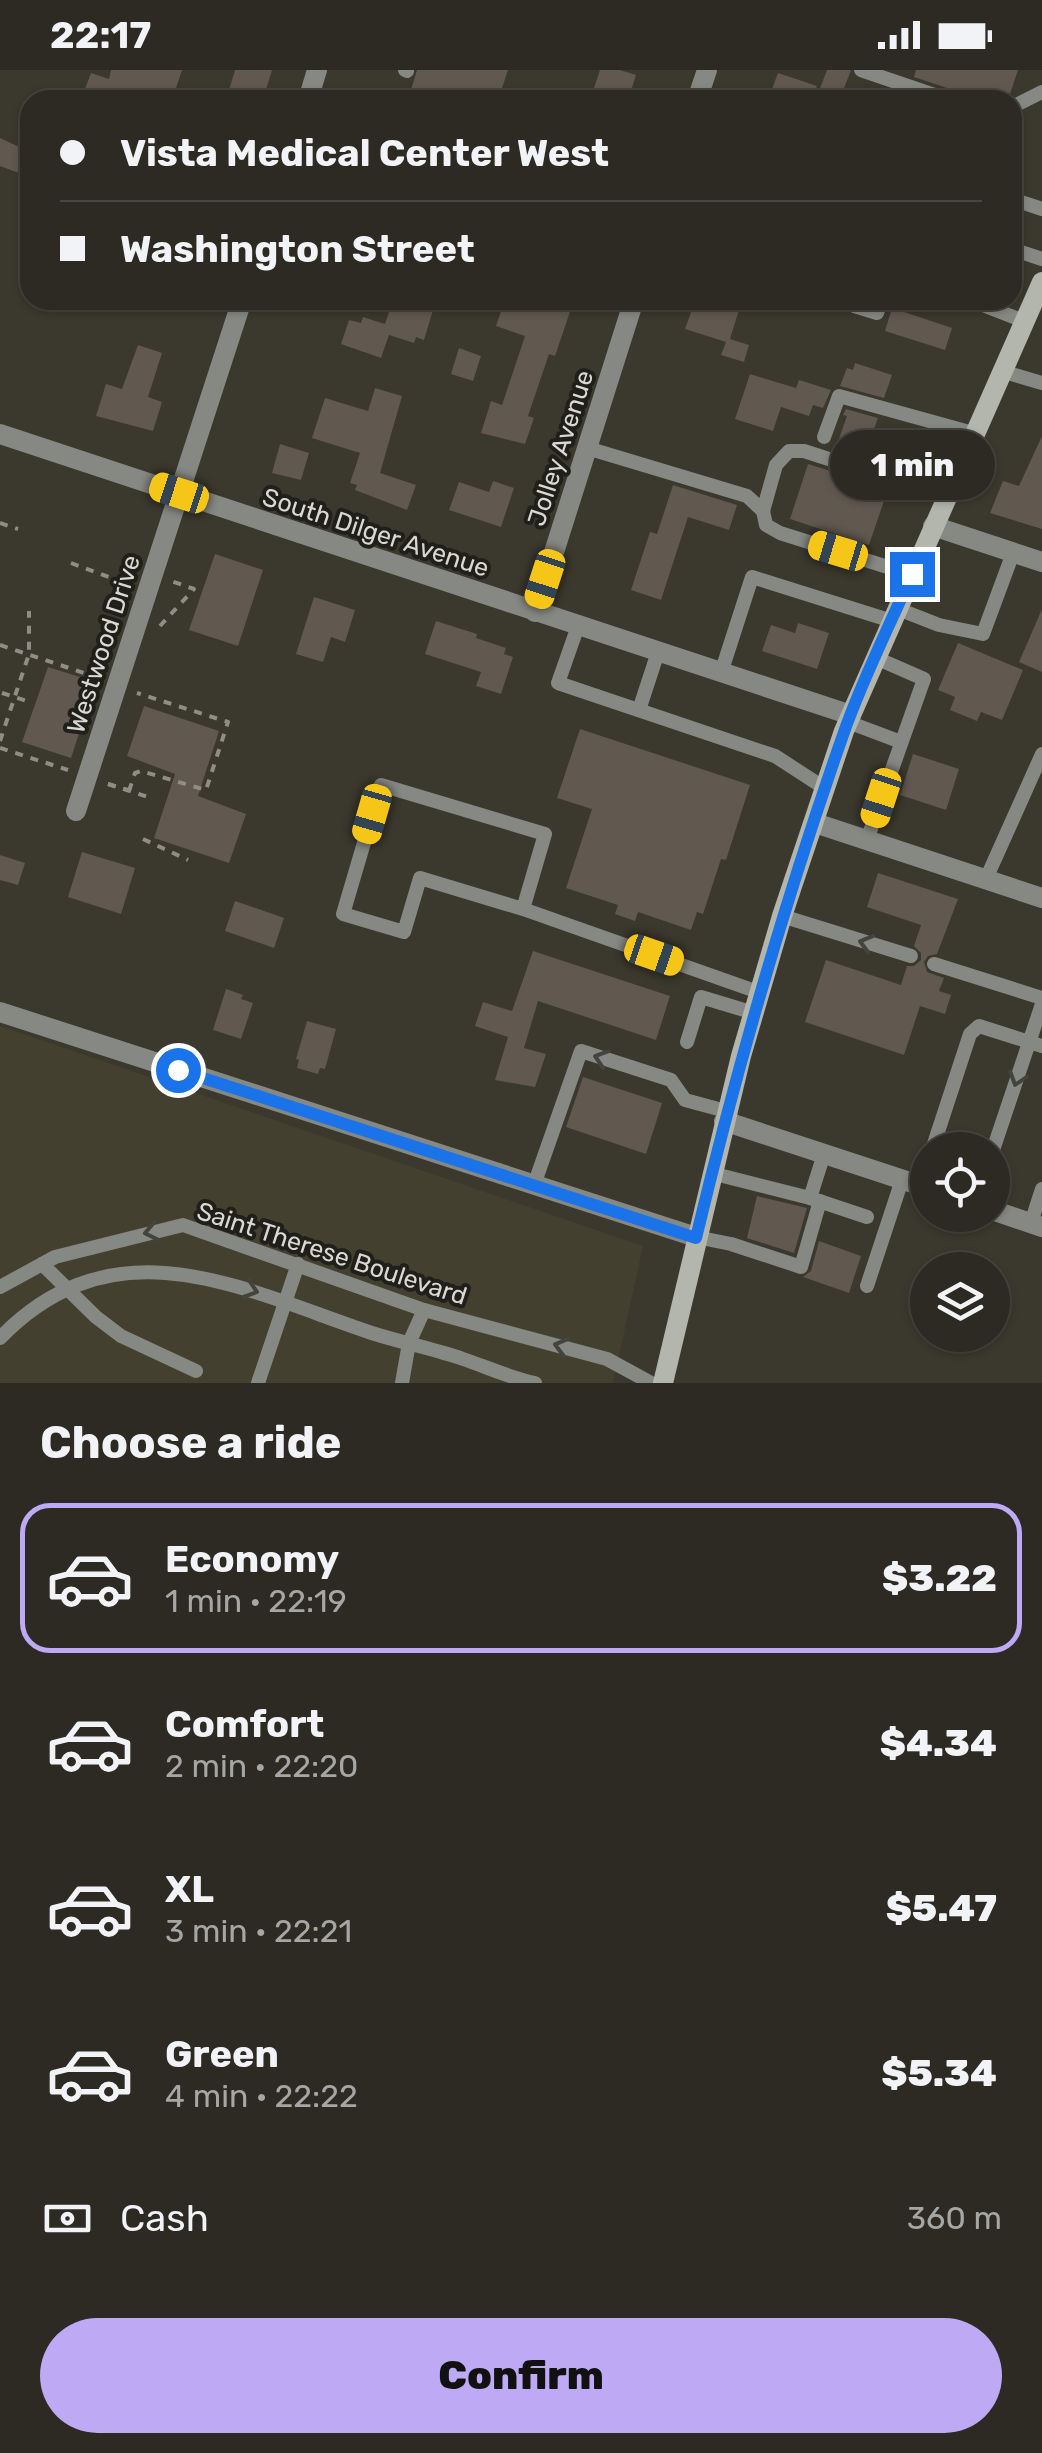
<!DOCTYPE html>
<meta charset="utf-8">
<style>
:root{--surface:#2c2a22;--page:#34322a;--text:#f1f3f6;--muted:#a6a7a5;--line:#484640;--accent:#bea9f5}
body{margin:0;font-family:Rubik,sans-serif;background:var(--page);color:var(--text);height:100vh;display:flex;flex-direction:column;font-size:38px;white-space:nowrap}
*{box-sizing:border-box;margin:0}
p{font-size:32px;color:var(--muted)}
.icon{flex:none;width:55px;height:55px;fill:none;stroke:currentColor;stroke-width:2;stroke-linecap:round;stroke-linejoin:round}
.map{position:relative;height:1313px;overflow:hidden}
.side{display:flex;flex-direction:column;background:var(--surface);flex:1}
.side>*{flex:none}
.banner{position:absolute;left:20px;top:20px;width:1002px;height:220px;border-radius:30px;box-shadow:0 2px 8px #0004,0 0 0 2px var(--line);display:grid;align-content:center;height:220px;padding:0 40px;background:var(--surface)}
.tools{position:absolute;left:910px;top:1062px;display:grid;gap:20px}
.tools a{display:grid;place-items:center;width:100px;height:100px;border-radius:50%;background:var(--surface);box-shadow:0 2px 8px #0004,0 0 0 2px var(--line);font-size:50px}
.end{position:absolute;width:45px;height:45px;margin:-22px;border:12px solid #1a73e8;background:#fff;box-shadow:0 0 0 5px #fff}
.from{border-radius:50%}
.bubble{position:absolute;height:70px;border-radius:35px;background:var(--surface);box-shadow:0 2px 8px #0004,0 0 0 2px var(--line);font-size:32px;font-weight:800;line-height:70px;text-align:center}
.car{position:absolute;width:30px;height:60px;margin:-30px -15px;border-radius:12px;box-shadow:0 0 8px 2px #0007;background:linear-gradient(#f5c518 24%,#345 0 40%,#f5c518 0 76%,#345 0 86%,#f5c518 0)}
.banner b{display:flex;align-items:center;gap:35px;height:95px;font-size:38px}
.banner b+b{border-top:2px solid var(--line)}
.banner i{width:25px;height:25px;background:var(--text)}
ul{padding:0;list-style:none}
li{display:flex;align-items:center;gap:30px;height:150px;margin:0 20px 15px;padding:0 20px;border:5px solid transparent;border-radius:30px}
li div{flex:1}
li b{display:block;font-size:38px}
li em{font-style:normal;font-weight:800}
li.on{border-color:var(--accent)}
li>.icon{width:90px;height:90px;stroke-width:1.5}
h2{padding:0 40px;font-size:45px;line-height:120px}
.pay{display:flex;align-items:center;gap:25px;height:110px;padding:0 40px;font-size:38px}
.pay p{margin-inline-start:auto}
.primary-button{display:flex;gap:20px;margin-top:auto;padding:20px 40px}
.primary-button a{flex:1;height:115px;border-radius:60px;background:var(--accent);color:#111;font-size:40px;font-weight:800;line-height:115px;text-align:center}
.status{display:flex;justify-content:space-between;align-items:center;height:70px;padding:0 50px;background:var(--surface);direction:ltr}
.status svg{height:28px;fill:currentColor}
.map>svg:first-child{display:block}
.built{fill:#44402f}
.building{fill:#615850}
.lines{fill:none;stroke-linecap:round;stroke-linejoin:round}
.path{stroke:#908d85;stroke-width:4;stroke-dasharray:8 8;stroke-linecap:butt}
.service{stroke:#868883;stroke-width:14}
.minor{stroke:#868883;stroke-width:20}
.secondary{stroke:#b2b6ad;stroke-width:20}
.oneway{stroke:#44443f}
.route{stroke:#1a73e8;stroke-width:12}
.labels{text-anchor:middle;stroke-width:8;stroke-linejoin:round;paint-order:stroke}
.street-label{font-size:25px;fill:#dad8d2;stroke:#201f1a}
</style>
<div class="status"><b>22:17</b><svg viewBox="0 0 49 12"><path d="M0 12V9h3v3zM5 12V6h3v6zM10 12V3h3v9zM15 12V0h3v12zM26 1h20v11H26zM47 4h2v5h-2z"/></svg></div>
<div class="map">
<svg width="1042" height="1313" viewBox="0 0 1042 1313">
<rect width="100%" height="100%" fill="#3b382d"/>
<!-- built -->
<polygon class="built" points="0,956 643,1176 613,1313 0,1313"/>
<!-- building -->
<g class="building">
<polygon points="111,0 182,0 172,30 81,30 91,3 109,9"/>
<polygon points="235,0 272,0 263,30 226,30"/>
<polygon points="417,0 508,0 498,30 408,30"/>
<polygon points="600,0 620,0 636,5 628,30 593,21"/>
<polygon points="827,0 851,0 840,29 819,21"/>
<polygon points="916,0 1018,0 1009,27 1004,30 979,24 978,30 959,30 953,20 914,7"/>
<polygon points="778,3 817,16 812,30 768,30"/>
<polygon points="0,68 30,82 22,104 0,96"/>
<polygon points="393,230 436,230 424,270 416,267 414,273 389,265 381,288 341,274 349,250 361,253 363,247 385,254"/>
<polygon points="505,230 574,230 555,286 549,284 528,346 534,348 525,374 481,363 491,331 502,335 525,266 496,256"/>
<polygon points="721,230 742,230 730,269 749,275 744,292 721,285 726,272 685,259 695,231 720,239"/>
<polygon points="892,238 952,258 945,280 885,261"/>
<polygon points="138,275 162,283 148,327 162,332 153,361 96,346 106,314 122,319"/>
<polygon points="459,278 481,286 473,311 451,304"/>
<polygon points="855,293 892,305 884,328 840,316 847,298 853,300"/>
<polygon points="750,304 796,318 799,310 831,320 823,338 813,335 809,346 781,337 773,361 735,349"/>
<polygon points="375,318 402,326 380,403 416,415 407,440 355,420 357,415 350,413 360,383 312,368 325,328 368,341"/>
<polygon points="846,339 878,348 874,359 881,362 879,368 883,369 875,393 835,380 847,346 843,345"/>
<polygon points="1042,366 1042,459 990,443 1003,411 1019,416"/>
<polygon points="280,374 309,383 301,410 272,403"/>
<polygon points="808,394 888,419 869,475 790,449"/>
<polygon points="493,411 514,418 501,457 449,440 459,412 489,422"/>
<polygon points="673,415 737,435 729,460 688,447 661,530 631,520 650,462 657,464"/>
<polygon points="215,484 263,500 238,576 189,560"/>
<polygon points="314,527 355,540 345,572 331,567 323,592 296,584"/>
<polygon points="1042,539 1042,602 1019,592"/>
<polygon points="436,551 477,564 476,568 506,578 504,584 513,587 501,624 476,616 481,602 425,584"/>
<polygon points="798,553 829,563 817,599 762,581 771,555 795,563"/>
<polygon points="958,573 1023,600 1002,650 981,642 977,651 950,640 955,627 938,620"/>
<polygon points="48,597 96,612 71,688 22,672"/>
<polygon points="144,636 219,661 198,726 246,744 229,793 154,768 175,704 127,686"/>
<polygon points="580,659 750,715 726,790 721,789 703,844 697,842 691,860 638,842 635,851 615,844 618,835 566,818 592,739 557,728"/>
<polygon points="913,684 959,699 946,740 900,725"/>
<polygon points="82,782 135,798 121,844 68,827"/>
<polygon points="0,785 25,793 18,815 0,810"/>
<polygon points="878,803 958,829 937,884 928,886 924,892 927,902 944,908 939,921 951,925 945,944 920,936 904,985 805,952 826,890 901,915 907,896 914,896 921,890 921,883 914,876 921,855 867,837"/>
<polygon points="235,831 284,848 274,878 225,861"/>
<polygon points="533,881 670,926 656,970 538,931 524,978 546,984 535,1017 495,1010 508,967 475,956 483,932 512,941"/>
<polygon points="226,919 243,925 241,929 253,933 241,969 213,960"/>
<polygon points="307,951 336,959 325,999 320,998 318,1004 297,998 299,990 296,989"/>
<polygon points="583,1007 662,1033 646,1084 566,1057"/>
<polygon points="757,1126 807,1138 794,1183 747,1168"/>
<polygon points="819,1171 861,1186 849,1223 803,1207 811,1201"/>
</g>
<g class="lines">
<!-- path -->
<g class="path">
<polyline points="0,453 18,459"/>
<polyline points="71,493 122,512"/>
<polyline points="160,556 194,519 171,511"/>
<polyline points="0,575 99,608"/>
<polyline points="2,623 27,631"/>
<polyline points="0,671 29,584 29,541"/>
<polyline points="0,678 68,700"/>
<polyline points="108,714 151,728"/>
<polyline points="108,714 128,720"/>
<polyline points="129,721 135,703 141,701 206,720 228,652 137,623"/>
<polyline points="143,769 188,790"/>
</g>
<!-- service -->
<g class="service">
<polyline points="405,0 407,1"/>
<polyline points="861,0 949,30"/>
<polyline points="1012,37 1042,22"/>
<polyline points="1012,129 1042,139"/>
<polyline points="1012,179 1042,189"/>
<polyline points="970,230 1024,251"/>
<polyline points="854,236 877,243 882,230"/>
<polyline points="1001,301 1042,313"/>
<polyline points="824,367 839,326 973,363"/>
<polyline points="587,378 747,426 763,441 766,455 780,463 913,505"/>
<polyline points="763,441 776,395 789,381 804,381 946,427"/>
<polyline points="898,539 939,555 983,564 1013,483"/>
<polyline points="578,556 558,613 775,686 826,719"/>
<polyline points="721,603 752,507 892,551"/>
<polyline points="639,640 658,582"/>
<polyline points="848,652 901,672"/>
<polyline points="867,770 924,609 876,588"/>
<polyline points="986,809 1042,684"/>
<polyline points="523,839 545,764 381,715 343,844 404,862 420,808 523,839 761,923"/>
<polyline points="782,846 911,886"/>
<polyline points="934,894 1042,928"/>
<polyline points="687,972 701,927 754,943"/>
<polyline points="932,1080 970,964 979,956 1042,976"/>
<polyline points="992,1083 1042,934"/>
<polyline points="711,1103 810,1128 867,1147"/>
<polyline points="534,1115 581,981 671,1010 685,1030 726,1041"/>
<polyline points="920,1116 928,1093"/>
<polyline points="810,1128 824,1084"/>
<polyline points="1031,1153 1042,1119"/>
<polyline points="696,1167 731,1174 801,1197 820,1131"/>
<polyline points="42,1194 96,1247 121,1266 196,1301"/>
<polyline points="867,1216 902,1110"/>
<polyline points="0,1217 55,1187 183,1155 424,1240 607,1289 651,1313"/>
<path d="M0 1268C117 1148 245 1221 375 1264 404 1273 434 1279 463 1289 487 1297 510 1308 535 1313"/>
<polyline points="258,1313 298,1194"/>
<polyline points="402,1313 409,1273 424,1240"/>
</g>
<!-- minor -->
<g class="minor">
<polyline points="308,30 317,0"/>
<polyline points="697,30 707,0"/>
<polyline points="0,364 851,645"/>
<polyline points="933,456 1042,492"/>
<polyline points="535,542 634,230"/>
<polyline points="76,741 242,230"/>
<polyline points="815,753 1042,828"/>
<polyline points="0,942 696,1167"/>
<polyline points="724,1051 928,1118"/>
<polyline points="992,1140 1042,1157"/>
</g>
<!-- secondary -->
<polyline class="secondary" points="663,1313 741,986 782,846 844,661 1042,212"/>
</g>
<!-- one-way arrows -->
<defs><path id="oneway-chevron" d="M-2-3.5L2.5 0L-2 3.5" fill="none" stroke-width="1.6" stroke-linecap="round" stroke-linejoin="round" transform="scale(2.5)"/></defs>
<g class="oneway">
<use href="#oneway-chevron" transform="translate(866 873) rotate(-164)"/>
<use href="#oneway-chevron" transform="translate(601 988) rotate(-162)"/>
<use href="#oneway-chevron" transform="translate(1017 1009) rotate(108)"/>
<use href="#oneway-chevron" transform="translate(151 1162) rotate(168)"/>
<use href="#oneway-chevron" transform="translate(251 1220) rotate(18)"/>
<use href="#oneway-chevron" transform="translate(561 1276) rotate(-165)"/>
</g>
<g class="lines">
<!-- route -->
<path class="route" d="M178 1000 696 1168C737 997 785 830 843 665 862 610 889 557 912 504"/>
</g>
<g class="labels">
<!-- street labels -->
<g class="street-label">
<text transform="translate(560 378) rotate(-72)" y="9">Jolley Avenue</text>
<text transform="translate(376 462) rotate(18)" y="9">South Dilger Avenue</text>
<text transform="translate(103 574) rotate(-72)" y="9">Westwood Drive</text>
<text transform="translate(332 1183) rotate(18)" y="9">Saint Therese Boulevard</text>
</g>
</g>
</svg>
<div class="tools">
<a><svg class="icon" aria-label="locate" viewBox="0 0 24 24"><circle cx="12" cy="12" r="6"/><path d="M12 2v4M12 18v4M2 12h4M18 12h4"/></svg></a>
<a><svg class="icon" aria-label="layers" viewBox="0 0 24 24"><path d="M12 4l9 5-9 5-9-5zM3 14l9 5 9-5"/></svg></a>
</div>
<i class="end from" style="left:178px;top:1000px"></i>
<i class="end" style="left:912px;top:504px"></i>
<div class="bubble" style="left:830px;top:360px;width:165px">1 min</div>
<i class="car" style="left:179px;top:423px;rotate:288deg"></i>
<i class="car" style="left:838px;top:481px;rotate:287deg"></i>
<i class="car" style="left:545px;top:509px;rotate:198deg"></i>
<i class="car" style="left:881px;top:728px;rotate:198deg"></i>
<i class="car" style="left:372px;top:744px;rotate:196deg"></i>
<i class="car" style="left:654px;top:885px;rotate:109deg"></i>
<div class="banner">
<b><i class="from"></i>Vista Medical Center West</b>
<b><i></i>Washington Street</b>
</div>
</div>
<section class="side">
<h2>Choose a ride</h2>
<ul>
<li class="on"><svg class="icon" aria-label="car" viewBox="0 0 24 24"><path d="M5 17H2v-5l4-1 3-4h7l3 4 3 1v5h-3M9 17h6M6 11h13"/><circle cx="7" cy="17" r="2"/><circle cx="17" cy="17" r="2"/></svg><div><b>Economy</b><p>1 min · 22:19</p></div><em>$3.22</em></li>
<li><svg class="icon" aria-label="car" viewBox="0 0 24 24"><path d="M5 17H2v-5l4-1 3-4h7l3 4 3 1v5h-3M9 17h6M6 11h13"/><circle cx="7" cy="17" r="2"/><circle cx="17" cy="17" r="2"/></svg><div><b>Comfort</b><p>2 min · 22:20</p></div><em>$4.34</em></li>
<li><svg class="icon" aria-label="car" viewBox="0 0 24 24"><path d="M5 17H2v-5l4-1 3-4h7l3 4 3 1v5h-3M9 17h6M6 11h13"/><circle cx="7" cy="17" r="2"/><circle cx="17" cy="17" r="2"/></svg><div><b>XL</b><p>3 min · 22:21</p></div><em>$5.47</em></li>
<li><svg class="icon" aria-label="car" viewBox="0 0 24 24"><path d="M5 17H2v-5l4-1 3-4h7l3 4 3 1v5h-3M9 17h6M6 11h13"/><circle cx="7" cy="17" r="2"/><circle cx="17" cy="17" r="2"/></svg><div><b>Green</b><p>4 min · 22:22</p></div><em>$5.34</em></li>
</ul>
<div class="pay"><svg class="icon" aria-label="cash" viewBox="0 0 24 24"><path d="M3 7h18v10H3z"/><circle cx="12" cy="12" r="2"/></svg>Cash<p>360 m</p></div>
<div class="primary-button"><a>Confirm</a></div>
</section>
